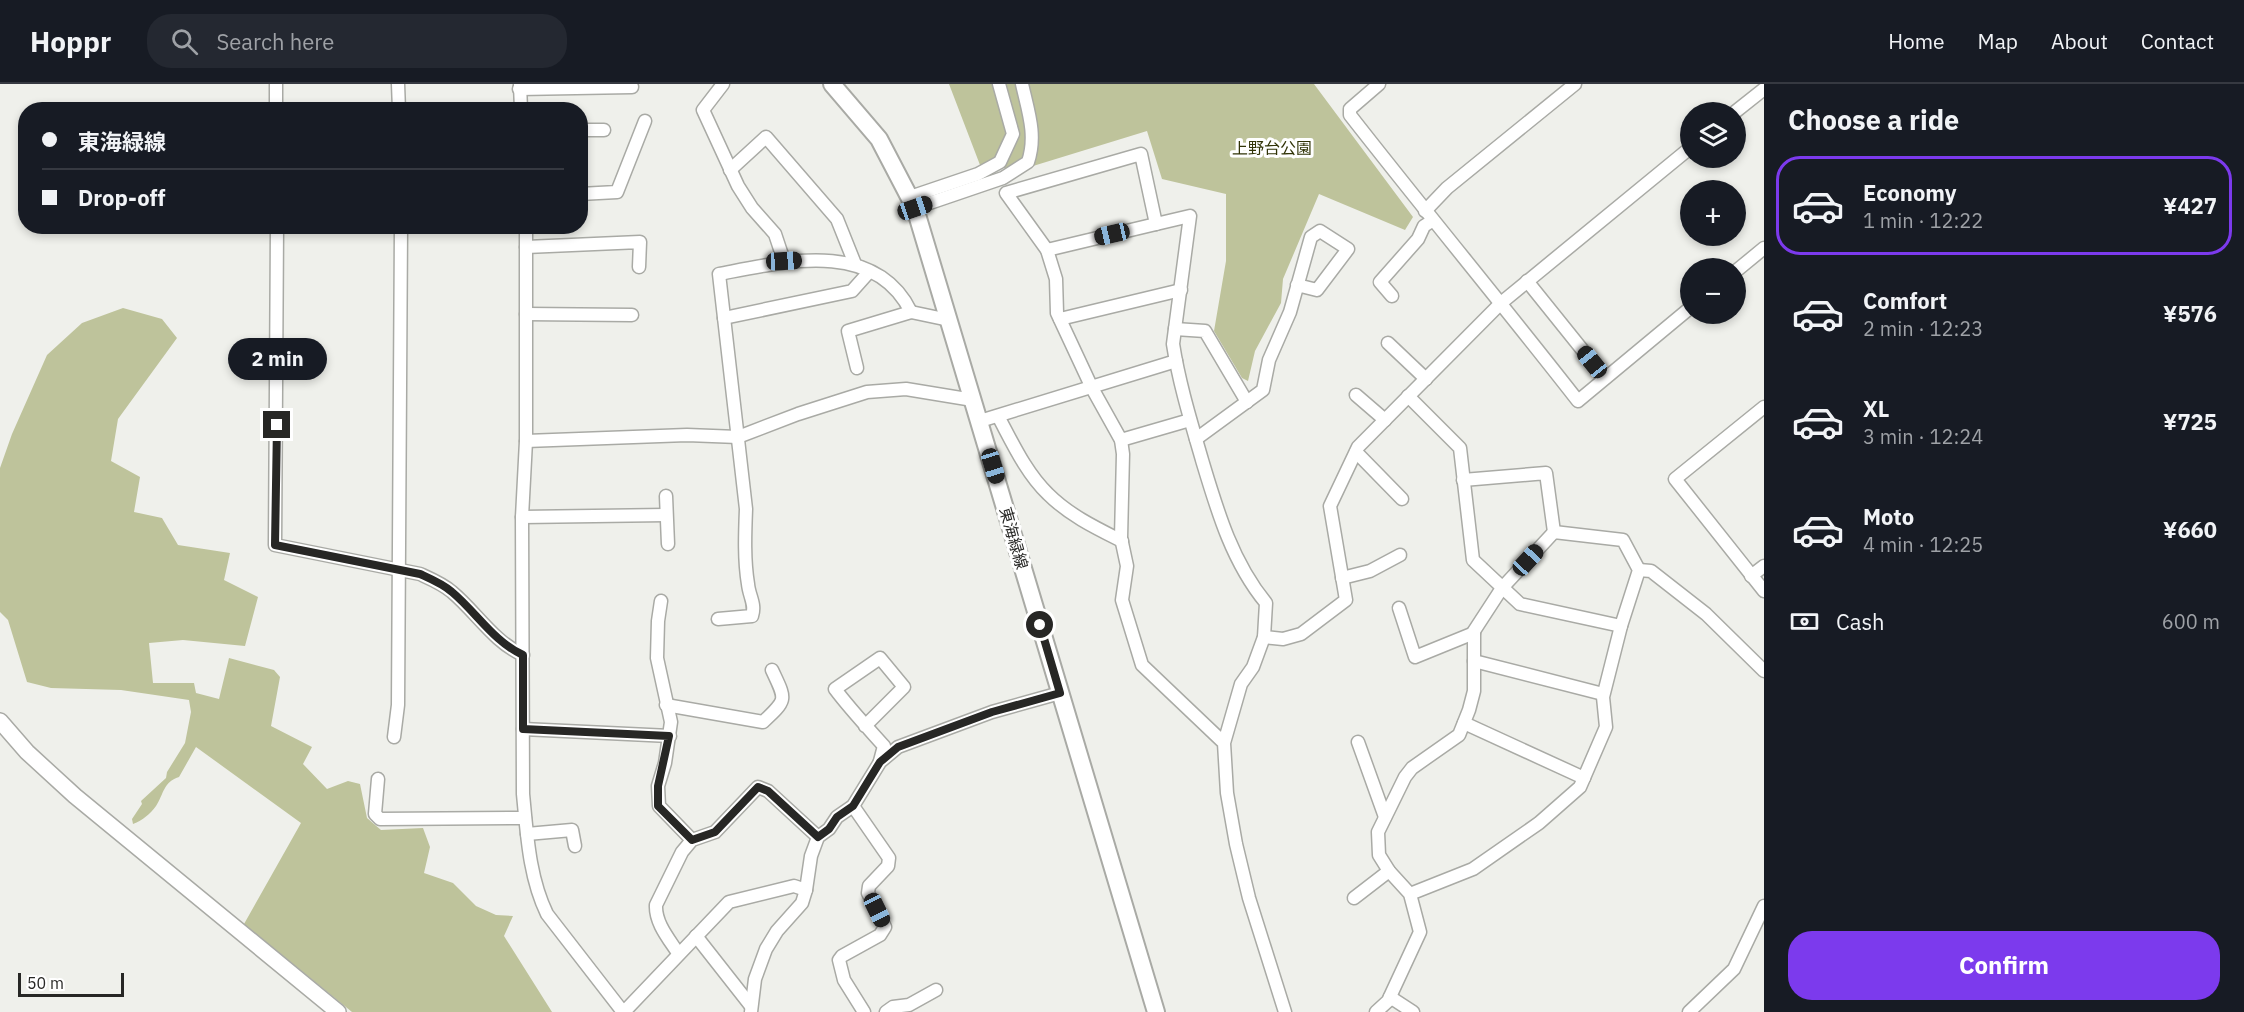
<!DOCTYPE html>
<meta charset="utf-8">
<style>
:root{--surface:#171b24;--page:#242831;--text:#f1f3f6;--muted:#9ea1a6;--line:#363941;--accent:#7c3aed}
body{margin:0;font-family:"IBM Plex Sans","Noto Sans JP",sans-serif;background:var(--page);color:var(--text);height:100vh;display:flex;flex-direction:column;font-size:22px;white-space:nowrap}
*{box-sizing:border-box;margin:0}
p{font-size:20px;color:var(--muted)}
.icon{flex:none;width:33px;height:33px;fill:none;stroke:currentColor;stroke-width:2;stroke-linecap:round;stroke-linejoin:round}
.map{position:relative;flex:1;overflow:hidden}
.drawer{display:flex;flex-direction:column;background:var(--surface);width:480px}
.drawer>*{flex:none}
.hud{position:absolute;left:18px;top:18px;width:570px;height:132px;border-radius:24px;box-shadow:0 3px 9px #0003;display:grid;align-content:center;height:132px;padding:0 24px;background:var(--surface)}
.controls{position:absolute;left:1680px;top:18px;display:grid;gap:12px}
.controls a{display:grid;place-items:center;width:66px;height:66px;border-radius:50%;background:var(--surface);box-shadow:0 3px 9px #0003;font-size:30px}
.scale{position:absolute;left:18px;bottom:15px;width:106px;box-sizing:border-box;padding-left:6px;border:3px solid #272725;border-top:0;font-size:16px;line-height:21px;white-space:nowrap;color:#272725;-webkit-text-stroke:4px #fff;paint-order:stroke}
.end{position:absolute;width:27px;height:27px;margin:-14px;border:8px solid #272725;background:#fff;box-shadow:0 0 0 3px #fff}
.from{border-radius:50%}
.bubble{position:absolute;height:42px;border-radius:21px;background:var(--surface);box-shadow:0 3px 9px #0003;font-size:20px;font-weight:700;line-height:42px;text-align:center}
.car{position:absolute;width:18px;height:36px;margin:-18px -9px;border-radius:8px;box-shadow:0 0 4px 2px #0007;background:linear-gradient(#222 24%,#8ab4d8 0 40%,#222 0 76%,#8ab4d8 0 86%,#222 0)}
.hud b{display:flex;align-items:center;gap:21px;height:57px;font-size:22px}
.hud b+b{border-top:2px solid var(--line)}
.hud i{width:15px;height:15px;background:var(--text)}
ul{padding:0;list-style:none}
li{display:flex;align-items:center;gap:18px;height:99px;margin:0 12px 9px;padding:0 12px;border:3px solid transparent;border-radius:24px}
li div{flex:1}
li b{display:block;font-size:22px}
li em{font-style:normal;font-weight:700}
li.active{border-color:var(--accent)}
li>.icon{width:54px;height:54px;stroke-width:1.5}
h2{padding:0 24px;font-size:27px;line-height:72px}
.pay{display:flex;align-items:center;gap:15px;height:66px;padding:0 24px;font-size:22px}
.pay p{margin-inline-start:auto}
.cta{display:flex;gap:12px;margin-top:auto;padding:12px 24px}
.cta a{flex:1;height:69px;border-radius:24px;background:var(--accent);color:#fff;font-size:24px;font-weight:700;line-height:69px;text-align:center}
header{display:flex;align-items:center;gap:36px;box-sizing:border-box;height:84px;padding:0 30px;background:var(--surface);border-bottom:2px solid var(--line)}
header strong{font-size:28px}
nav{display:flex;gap:33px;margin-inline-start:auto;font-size:21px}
.search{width:420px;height:54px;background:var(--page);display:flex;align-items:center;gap:15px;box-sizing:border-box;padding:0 21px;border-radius:24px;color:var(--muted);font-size:22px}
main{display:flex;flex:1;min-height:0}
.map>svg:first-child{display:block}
.green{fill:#bec39b}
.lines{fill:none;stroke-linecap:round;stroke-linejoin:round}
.minor-casing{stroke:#a9aaa5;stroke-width:15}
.tertiary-casing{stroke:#a9aaa5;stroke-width:18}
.secondary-casing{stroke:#a9aaa5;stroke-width:20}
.minor{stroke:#fff;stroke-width:12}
.tertiary{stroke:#fff;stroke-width:15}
.secondary{stroke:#fff;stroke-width:16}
.route{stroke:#272725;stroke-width:8}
.labels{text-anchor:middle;stroke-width:6;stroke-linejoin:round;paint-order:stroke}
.park-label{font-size:16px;fill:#313407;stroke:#fff}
.street-label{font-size:16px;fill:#272725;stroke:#fff}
</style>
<header>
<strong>Hoppr</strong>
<div class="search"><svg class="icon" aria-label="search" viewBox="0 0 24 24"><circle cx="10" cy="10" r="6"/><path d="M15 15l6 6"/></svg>Search here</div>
<nav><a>Home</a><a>Map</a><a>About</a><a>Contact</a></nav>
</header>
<main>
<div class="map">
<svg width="1764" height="928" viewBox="0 0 1764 928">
<rect width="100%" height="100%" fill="#eff0eb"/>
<!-- green -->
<g class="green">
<polygon points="949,0 1314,0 1413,133 1405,146 1319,110 1283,195 1281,219 1255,267 1248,297 1242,294 1214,247 1226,177 1226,110 1162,95 1147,47 1020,86 980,81"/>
<path d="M123 224 162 235 177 254 118 335 111 377 140 393 134 428 162 434 178 461 230 469 224 496 258 513 245 562 183 556 149 559 153 599H194L196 609 219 615 229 574 274 586 280 593 271 642 312 663 303 680 327 705 348 697 360 700 367 734 381 746 423 744 430 763 424 789 453 799 476 822 496 831 513 832 504 852 552 928H352L244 840 301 739 196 663 179 693C163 698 164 710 156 722 150 730 143 736 133 740L132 735 142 720 141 717 166 694 167 688 185 659 191 628 189 616 121 606 51 604 27 598 8 536 0 528V384L12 350 47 271 82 239Z"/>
</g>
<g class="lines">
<!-- minor casing -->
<g class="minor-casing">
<g id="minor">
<polyline points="276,0 276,26"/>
<polyline points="398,0 399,26"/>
<polyline points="520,0 521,26"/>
<polyline points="723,0 703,26 738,102 752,124 775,150 784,177"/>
<path d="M1379 0 1350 25V31C1425 127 1503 221 1578 317L1690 224"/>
<polyline points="519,5 632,3"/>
<polyline points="1735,28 1764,5"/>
<polyline points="580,46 604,46"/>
<polyline points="730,86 766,53 837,135 855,180"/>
<polyline points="580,110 617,108 645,37"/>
<polyline points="910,113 978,90 1000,78 1013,50 999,0"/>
<path d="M915 124 1003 94 1028 78C1037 51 1028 27 1022 0"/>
<polyline points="1425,127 1447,104 1575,0"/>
<path d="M277 142 275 461 420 490C431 495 443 500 452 508 476 528 494 558 523 571"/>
<path d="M526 142V357L522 433 523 710C527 750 529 793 547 830L623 928"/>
<polyline points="526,163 640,158 639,183"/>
<polyline points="1047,166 1156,140"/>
<polyline points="1736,187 1764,164"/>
<polyline points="1527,197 1605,294"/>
<polyline points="1392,212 1380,198 1418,155 1424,142 1432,137"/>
<polyline points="526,230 632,231"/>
<polyline points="724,234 852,207 869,188"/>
<polyline points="1060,235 1181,206"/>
<polyline points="1175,245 1205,247 1247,318"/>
<polyline points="1388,259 1426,295"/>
<polyline points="857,284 848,247 911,228 949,236"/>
<polyline points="1356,311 1385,336"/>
<polyline points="1408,312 1460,364 1473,476 1520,520 1621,542"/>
<polyline points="1764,323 1675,395 1764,507"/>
<path d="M998 332C1012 358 1026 389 1048 410 1069 431 1096 444 1122 457"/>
<polyline points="980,337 1176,277"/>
<polyline points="1196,355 1263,306 1269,276 1290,228 1311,153 1320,147 1348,165 1317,206 1297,201"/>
<polyline points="1121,356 1190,336"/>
<polyline points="526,357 687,351 738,353 798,330 867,308 906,305 973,316"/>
<polyline points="1356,368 1402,415"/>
<polyline points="1463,396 1546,389 1554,448"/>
<polyline points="666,412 668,460"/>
<polyline points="522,433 666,431"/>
<polyline points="1639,486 1651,487 1706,530 1764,587"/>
<polyline points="1751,492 1764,482"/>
<polyline points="1342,494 1370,487 1400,471"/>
<polyline points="661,517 658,537 657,574 671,638 665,679 658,702 659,722 692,756"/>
<polyline points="1399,524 1415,573 1474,549"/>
<path d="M718 535 752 532C756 520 749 512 748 500 744 476 745 450 746 425L719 190C782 178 875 154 911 228"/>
<polyline points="1264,553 1283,555 1301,550 1346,516 1330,422 1358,363 1501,219 1690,64"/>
<polyline points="1474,577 1603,610"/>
<path d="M666 621 763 638C788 615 786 616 772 586"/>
<polyline points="1464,639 1584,694"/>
<path d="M865 642 904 603 880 574 835 605C850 625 867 643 884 662L880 677"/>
<polyline points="523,645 670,652"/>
<polyline points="394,653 398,621 401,142"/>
<polyline points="1358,658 1385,733"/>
<path d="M1224 659 1142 581 1122 516 1127 482 1121 454 1123 370 1121 356 1092 304 1057 229 1056 195 1047 166 1006 109 1141 70 1156 140 1190 132 1173 260C1179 299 1191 338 1202 376 1217 426 1232 478 1266 519L1264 553 1253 583 1241 600 1224 659 1227 709 1236 760 1249 814 1285 928"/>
<polyline points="378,695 375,730 380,735 525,734"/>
<polyline points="853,722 889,774 888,782 869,802 868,809 885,843 880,851 842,872 839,876 844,896 864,928"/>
<polyline points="527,750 572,746 575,762"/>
<polyline points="1354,814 1389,787"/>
<polyline points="696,852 751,922"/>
<path d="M678 869C669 855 655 839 656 821L682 768 692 756 715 748 758 703 768 707 818 753"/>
<polyline points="1390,913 1413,928"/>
<polyline points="624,928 729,818 794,802 806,806"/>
<polyline points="751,928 755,895 766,865 777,847 802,819 806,806 811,772 818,753 829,745 837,733 853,722 880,678 898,663 992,628 1060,609"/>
<polyline points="886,928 893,923 909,921 936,906"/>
<polyline points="1376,928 1388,917 1420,848 1410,810 1389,787 1379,771 1378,748 1405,693 1412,684 1459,651 1469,626 1474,607 1474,547 1502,504 1554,448 1623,456 1639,486 1621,542 1603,613 1606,643 1580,703 1539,739 1473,785 1410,810"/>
<polyline points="1689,928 1734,885 1764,822"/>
</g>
</g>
<!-- tertiary casing -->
<g class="tertiary-casing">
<polyline id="tertiary" points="0,637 27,668 75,712 338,928"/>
</g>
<!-- secondary casing -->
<g class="secondary-casing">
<polyline id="secondary" points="832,0 879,55 915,124 1156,928"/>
</g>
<!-- minor -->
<use href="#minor" class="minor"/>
<!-- tertiary -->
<use href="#tertiary" class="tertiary"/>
<!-- secondary -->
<use href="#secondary" class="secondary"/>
</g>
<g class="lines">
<!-- route -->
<path class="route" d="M277 341 275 461 420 490C431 495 443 500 452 508 476 528 494 558 523 571V645L669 652 658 702V722L692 756 715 748 758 703 768 707 818 753 829 745 837 733 853 722 880 678 898 663 992 628 1060 609 1040 541"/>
</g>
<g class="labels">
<!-- park labels -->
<g class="park-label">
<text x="1272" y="70">上野台公園</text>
</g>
<!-- street labels -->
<g class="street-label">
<text transform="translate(1014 454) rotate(74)" y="6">東海緑線</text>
</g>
</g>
</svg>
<div class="controls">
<a><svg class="icon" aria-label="layers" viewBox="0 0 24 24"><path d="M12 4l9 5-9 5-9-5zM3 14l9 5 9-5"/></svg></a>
<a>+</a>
<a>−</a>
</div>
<div class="scale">50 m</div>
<i class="end from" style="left:1040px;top:541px"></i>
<i class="end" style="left:277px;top:341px"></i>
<div class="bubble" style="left:228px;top:254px;width:99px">2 min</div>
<i class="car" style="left:915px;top:124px;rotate:71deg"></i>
<i class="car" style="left:1112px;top:150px;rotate:257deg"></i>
<i class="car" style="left:784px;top:177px;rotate:87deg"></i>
<i class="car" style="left:1592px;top:278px;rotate:321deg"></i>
<i class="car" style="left:993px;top:382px;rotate:163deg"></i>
<i class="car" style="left:1528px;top:476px;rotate:43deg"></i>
<i class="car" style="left:877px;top:826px;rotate:154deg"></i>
<div class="hud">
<b><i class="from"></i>東海緑線</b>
<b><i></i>Drop-off</b>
</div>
</div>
<section class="drawer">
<h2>Choose a ride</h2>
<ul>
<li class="active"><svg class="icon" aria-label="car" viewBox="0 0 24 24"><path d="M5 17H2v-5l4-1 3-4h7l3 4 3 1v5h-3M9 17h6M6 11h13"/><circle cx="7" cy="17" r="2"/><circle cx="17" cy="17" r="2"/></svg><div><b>Economy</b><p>1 min · 12:22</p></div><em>¥427</em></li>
<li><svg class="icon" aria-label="car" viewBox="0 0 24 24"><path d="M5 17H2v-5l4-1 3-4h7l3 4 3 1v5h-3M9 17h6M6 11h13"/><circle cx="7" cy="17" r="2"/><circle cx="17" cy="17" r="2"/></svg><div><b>Comfort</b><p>2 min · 12:23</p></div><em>¥576</em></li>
<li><svg class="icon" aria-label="car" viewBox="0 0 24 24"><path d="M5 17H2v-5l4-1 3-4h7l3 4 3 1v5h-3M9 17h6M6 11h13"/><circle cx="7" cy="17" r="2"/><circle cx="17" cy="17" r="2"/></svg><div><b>XL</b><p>3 min · 12:24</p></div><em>¥725</em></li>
<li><svg class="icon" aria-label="car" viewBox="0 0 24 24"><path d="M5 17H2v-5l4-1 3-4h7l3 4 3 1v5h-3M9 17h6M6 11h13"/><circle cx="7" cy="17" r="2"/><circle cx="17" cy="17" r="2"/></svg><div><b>Moto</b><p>4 min · 12:25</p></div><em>¥660</em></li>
</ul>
<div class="pay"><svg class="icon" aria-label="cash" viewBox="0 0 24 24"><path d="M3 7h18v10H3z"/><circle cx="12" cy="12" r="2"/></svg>Cash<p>600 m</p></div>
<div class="cta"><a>Confirm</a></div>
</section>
</main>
